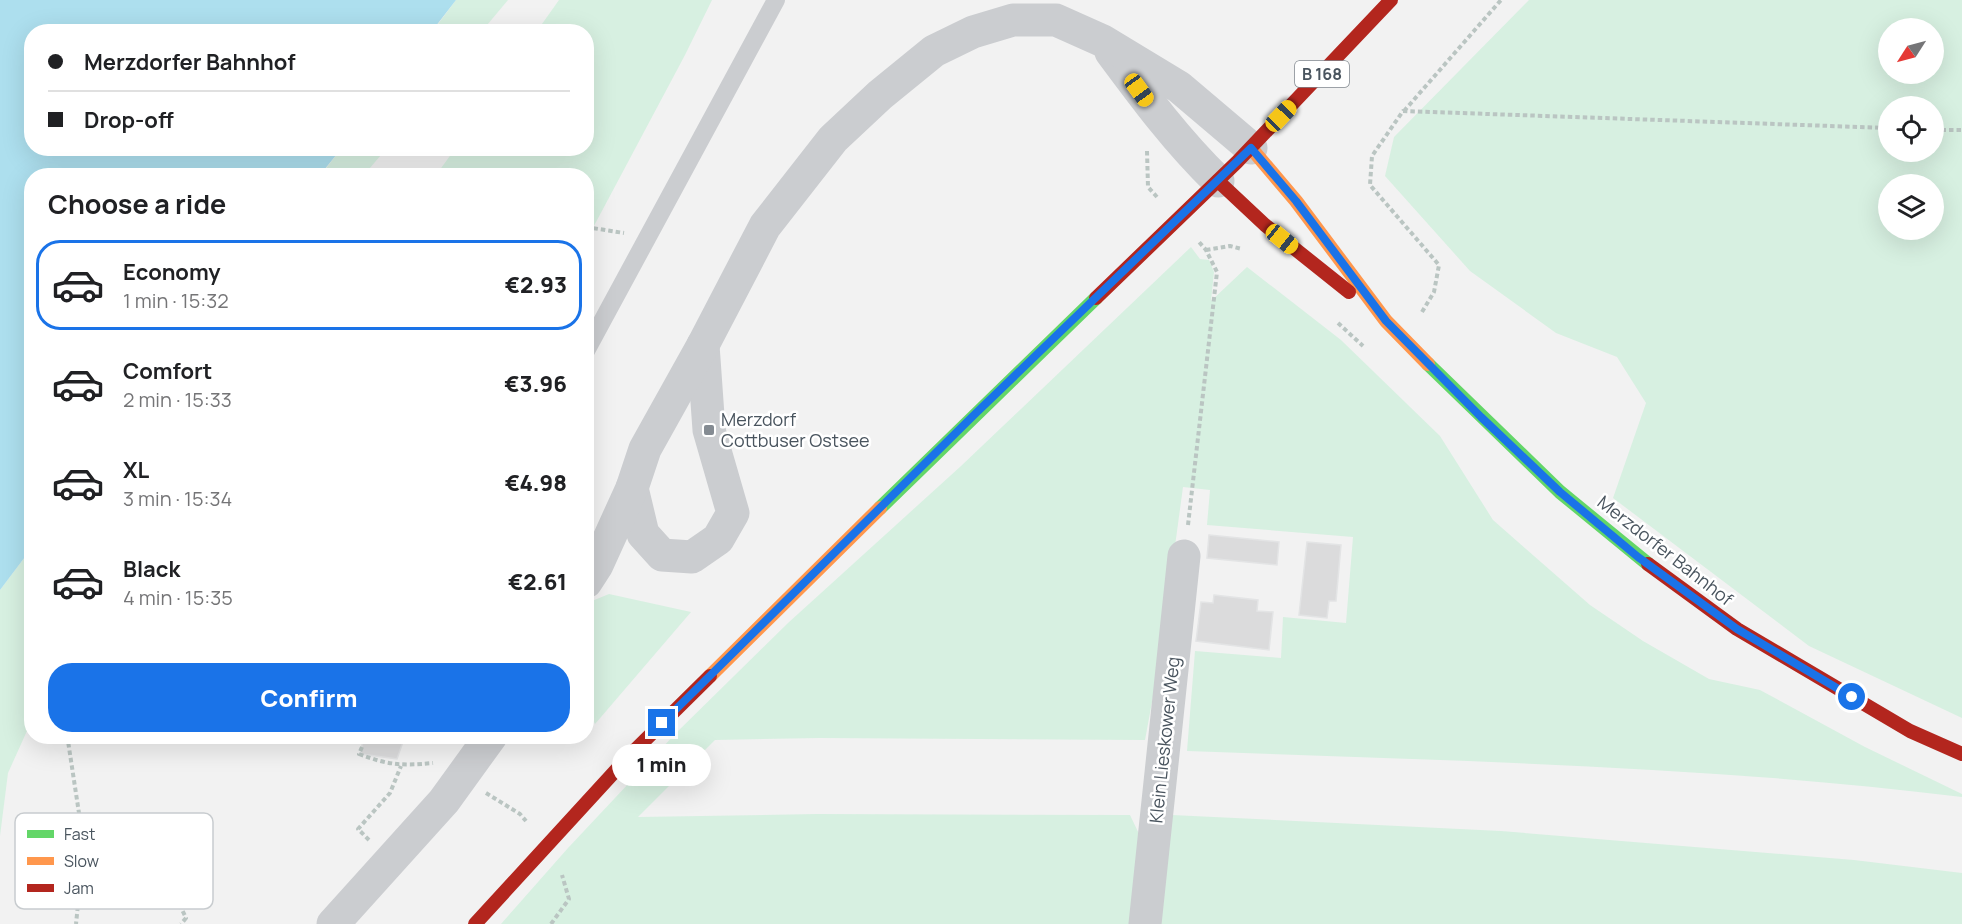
<!DOCTYPE html>
<meta charset="utf-8">
<style>
:root{--surface:#fff;--page:#f6f6f6;--text:#202124;--muted:#757577;--line:#e0e0e0;--accent:#1a73e8}
body{margin:0;font-family:Manrope,sans-serif;background:var(--page);color:var(--text);height:100vh;display:flex;flex-direction:column;font-size:22px;white-space:nowrap}
*{box-sizing:border-box;margin:0}
p{font-size:20px;color:var(--muted)}
.icon{flex:none;width:33px;height:33px;fill:none;stroke:currentColor;stroke-width:2;stroke-linecap:round;stroke-linejoin:round}
.map{position:relative;flex:1;overflow:hidden}
.sheet{position:absolute;left:24px;top:168px;width:570px;height:576px;display:flex;flex-direction:column;background:var(--surface);border-radius:24px;box-shadow:0 6px 24px #0002}
.sheet>*{flex:none}
.hud{position:absolute;left:24px;top:24px;width:570px;height:132px;border-radius:24px;box-shadow:0 6px 24px #0002;display:grid;align-content:center;height:132px;padding:0 24px;background:var(--surface)}
.needle{width:39px;rotate:234deg}
.controls{position:absolute;left:1878px;top:18px;display:grid;gap:12px}
.controls a{display:grid;place-items:center;width:66px;height:66px;border-radius:50%;background:var(--surface);box-shadow:0 6px 24px #0002;font-size:30px}
.end{position:absolute;width:27px;height:27px;margin:-14px;border:8px solid #1a73e8;background:#fff;box-shadow:0 0 0 3px #fff}
.from{border-radius:50%}
.bubble{position:absolute;height:42px;border-radius:21px;background:var(--surface);box-shadow:0 6px 24px #0002;font-size:20px;font-weight:800;line-height:42px;text-align:center}
.car{position:absolute;width:18px;height:36px;margin:-18px -9px;border-radius:8px;box-shadow:0 0 4px 2px #0007;background:linear-gradient(#f5c518 24%,#345 0 40%,#f5c518 0 76%,#345 0 86%,#f5c518 0)}
.hud b{display:flex;align-items:center;gap:21px;height:57px;font-size:22px}
.hud b+b{border-top:2px solid var(--line)}
.hud i{width:15px;height:15px;background:var(--text)}
ul{padding:0;list-style:none}
li{display:flex;align-items:center;gap:18px;height:90px;margin:0 12px 9px;padding:0 12px;border:3px solid transparent;border-radius:24px}
li div{flex:1}
li b{display:block;font-size:22px}
li em{font-style:normal;font-weight:800}
li.current{border-color:var(--accent)}
li>.icon{width:54px;height:54px;stroke-width:1.5}
h2{padding:0 24px;font-size:27px;line-height:72px}
.cta{display:flex;gap:12px;margin-top:auto;padding:12px 24px}
.cta a{flex:1;height:69px;border-radius:24px;background:var(--accent);color:#fff;font-size:24px;font-weight:800;line-height:69px;text-align:center}
.map>svg:first-child{display:block}
.green{fill:#d7f0e1;fill-rule:evenodd}
.water{fill:#addfee}
.building{fill:#dbdbdc;stroke:#e3e4e5;stroke-width:1.5}
.lines{fill:none;stroke-linecap:round;stroke-linejoin:round}
.path{stroke:#bac5c2;stroke-width:4;stroke-dasharray:4.5 3;stroke-linecap:butt}
.lane{stroke:#cbcdd0;stroke-width:18}
.street{stroke:#cbcdd0;stroke-width:33}
.fast{stroke:#63d668;stroke-width:14}
.slow{stroke:#ff974d;stroke-width:14}
.jam{stroke:#b3261e;stroke-width:14}
.route{stroke:#1a73e8;stroke-width:8}
.poi-dot{fill:#848b92;stroke:#fff;stroke-width:2}
.labels{text-anchor:middle;stroke-width:5;stroke-linejoin:round;paint-order:stroke}
.shield{fill:#fff;stroke:#80878e;stroke-width:1.5}
.shield-label{font-size:16px;font-weight:bold;fill:#49545e}
.poi-label{font-size:18px;fill:#49545e;stroke:#fff;text-anchor:start}
.street-label{font-size:18px;fill:#49545e;stroke:#fff}
.key{fill:#fff;stroke:#c8cccf;stroke-width:1.5}
.key-label{font-size:16px;fill:#49545e}
</style>
<div class="map">
<svg width="1962" height="924" viewBox="0 0 1962 924">
<rect width="100%" height="100%" fill="#f2f2f2"/>
<!-- green -->
<g class="green">
<polygon points="456,0 508,0 482,31 432,32"/>
<polygon points="559,0 712,0 685,55 587,239 586,176 436,175 455,149 586,148 586,32 537,31"/>
<path d="M1529 0H1962V718L1809 646 1613 498 1646 403 1617 357 1556 333 1470 271 1385 176 1394 137ZM1888 28H1934V74H1888ZM1888 106H1934V152H1888ZM1888 184H1934V230H1888Z"/>
<polygon points="341,149 386,149 364,175 320,176"/>
<path d="M1191 247 1200 259 1209 260 1214 272 1211 301 1247 267 1341 340 1440 436 1493 520 1590 605 1643 641 1709 679 1760 690 1865 747 1962 794V797C1705 765 1445 761 1187 751L1195 651 1281 658 1283 617 1346 623 1353 537 1207 525 1210 490 1183 487 1159 664 1145 740 820 738 715 740 638 817 817 814 1130 815 1140 836 1137 924H501L568 848 676 733 788 623 961 466Z"/>
<polygon points="31,549 31,722 8,773 0,836 0,590"/>
<polygon points="609,594 691,612 595,724 587,707 587,603"/>
<polygon points="1172,815 1501,831 1854,860 1962,873 1962,924 1153,924"/>
</g>
<!-- water -->
<polygon class="water" points="0,0 456,0 432,31 32,32 32,148 341,149 320,175 32,176 31,549 0,590"/>
<!-- building -->
<g class="building">
<polygon points="1209,535 1279,542 1277,565 1207,558"/>
<polygon points="1307,542 1341,545 1336,601 1329,601 1327,618 1299,615"/>
<polygon points="1214,595 1258,600 1257,611 1273,612 1269,650 1196,641 1201,602 1213,603"/>
<polygon points="363,736 405,736 397,759 361,754"/>
</g>
<g class="lines">
<!-- path -->
<g class="path">
<polyline points="1404,111 1501,0"/>
<polyline points="1934,130 1962,130"/>
<polyline points="1147,151 1148,187 1157,197"/>
<polyline points="586,227 624,233"/>
<polyline points="1206,250 1230,246 1242,249"/>
<polyline points="1422,312 1434,292 1439,265 1370,185 1372,156 1403,111 1888,128"/>
<polyline points="1338,323 1363,346"/>
<polyline points="1188,525 1217,272 1206,250 1199,242"/>
<polyline points="70,736 68,741 84,846 76,924"/>
<path d="M362 747 359 754C388 765 401 766 433 763"/>
<polyline points="486,793 520,814 526,821"/>
<polyline points="369,840 358,829 390,793 401,766"/>
<polyline points="84,846 164,872 186,918 181,924"/>
<polyline points="551,924 569,899 562,875"/>
</g>
<!-- lane -->
<polyline class="lane" points="586,351 776,0"/>
<!-- street -->
<g class="street">
<path d="M1111 52C1145 98 1177 141 1218 181"/>
<polyline points="632,488 643,534 662,555 692,557 718,539 733,513 709,430 703,345"/>
<polyline points="586,582 597,565 632,488 645,449 703,345 765,226 833,139 880,95 934,51 973,32 1013,20 1056,20 1103,41 1179,87 1251,148"/>
<polyline points="333,924 444,801 491,736"/>
<polyline points="1145,924 1184,556"/>
</g>
<!-- fast -->
<g class="fast">
<polyline points="1428,364 1560,492 1648,564"/>
<polyline points="880,508 1096,298"/>
</g>
<!-- slow -->
<g class="slow">
<polyline points="1251,148 1296,201 1386,321 1428,364"/>
<polyline points="710,676 880,508"/>
</g>
<!-- jam -->
<g class="jam">
<polyline points="1218,181 1265,225 1349,292"/>
<polyline points="1096,298 1237,162 1391,0"/>
<polyline points="1648,564 1737,629 1910,731 1962,754"/>
<polyline points="475,924 629,756 710,676"/>
</g>
</g>
<g class="lines">
<!-- route -->
<polyline class="route" points="662,723 974,415 1251,148 1296,201 1386,321 1481,417 1560,492 1638,557 1737,629 1852,697"/>
</g>
<!-- markers -->
<rect class="poi-dot" x="703" y="424" width="12" height="12" rx="3"/>
<g class="labels">
<!-- shield labels -->
<rect class="shield" x="1295" y="61" width="54" height="26" rx="4.5"/>
<g class="shield-label">
<text x="1322" y="80">B 168</text>
</g>
<!-- poi labels -->
<g class="poi-label">
<text x="721" y="426">Merzdorf<tspan x="721" dy="21">Cottbuser Ostsee</tspan></text>
</g>
<!-- street labels -->
<g class="street-label">
<text transform="translate(1665 551) rotate(38)" y="6">Merzdorfer Bahnhof</text>
<text transform="translate(1165 740) rotate(-84)" y="6">Klein Lieskower Weg</text>
</g>
</g>
<!-- legend -->
<rect x="15" y="813" width="198" height="96" rx="9" class="key"/>
<rect x="27" y="830" width="27" height="8" fill="#63d668"/>
<rect x="27" y="857" width="27" height="8" fill="#ff974d"/>
<rect x="27" y="884" width="27" height="8" fill="#b3261e"/>
<g class="key-label">
<text x="64" y="840">Fast</text>
<text x="64" y="867">Slow</text>
<text x="64" y="894">Jam</text>
</g>
</svg>
<div class="controls">
<a><svg class="needle" viewBox="-14 -14 28 28"><path d="M0-13l5 13h-10z" fill="#e53935"/><path d="M0 13l5-13h-10z" fill="#757577"/></svg></a>
<a><svg class="icon" aria-label="locate" viewBox="0 0 24 24"><circle cx="12" cy="12" r="6"/><path d="M12 2v4M12 18v4M2 12h4M18 12h4"/></svg></a>
<a><svg class="icon" aria-label="layers" viewBox="0 0 24 24"><path d="M12 4l9 5-9 5-9-5zM3 14l9 5 9-5"/></svg></a>
</div>
<i class="end from" style="left:1852px;top:697px"></i>
<i class="end" style="left:662px;top:723px"></i>
<div class="bubble" style="left:612px;top:744px;width:99px">1 min</div>
<i class="car" style="left:1139px;top:90px;rotate:144deg"></i>
<i class="car" style="left:1281px;top:116px;rotate:44deg"></i>
<i class="car" style="left:1282px;top:239px;rotate:129deg"></i>
<div class="hud">
<b><i class="from"></i>Merzdorfer Bahnhof</b>
<b><i></i>Drop-off</b>
</div>
<section class="sheet">
<h2>Choose a ride</h2>
<ul>
<li class="current"><svg class="icon" aria-label="car" viewBox="0 0 24 24"><path d="M5 17H2v-5l4-1 3-4h7l3 4 3 1v5h-3M9 17h6M6 11h13"/><circle cx="7" cy="17" r="2"/><circle cx="17" cy="17" r="2"/></svg><div><b>Economy</b><p>1 min · 15:32</p></div><em>€2.93</em></li>
<li><svg class="icon" aria-label="car" viewBox="0 0 24 24"><path d="M5 17H2v-5l4-1 3-4h7l3 4 3 1v5h-3M9 17h6M6 11h13"/><circle cx="7" cy="17" r="2"/><circle cx="17" cy="17" r="2"/></svg><div><b>Comfort</b><p>2 min · 15:33</p></div><em>€3.96</em></li>
<li><svg class="icon" aria-label="car" viewBox="0 0 24 24"><path d="M5 17H2v-5l4-1 3-4h7l3 4 3 1v5h-3M9 17h6M6 11h13"/><circle cx="7" cy="17" r="2"/><circle cx="17" cy="17" r="2"/></svg><div><b>XL</b><p>3 min · 15:34</p></div><em>€4.98</em></li>
<li><svg class="icon" aria-label="car" viewBox="0 0 24 24"><path d="M5 17H2v-5l4-1 3-4h7l3 4 3 1v5h-3M9 17h6M6 11h13"/><circle cx="7" cy="17" r="2"/><circle cx="17" cy="17" r="2"/></svg><div><b>Black</b><p>4 min · 15:35</p></div><em>€2.61</em></li>
</ul>
<div class="cta"><a>Confirm</a></div>
</section>
</div>
